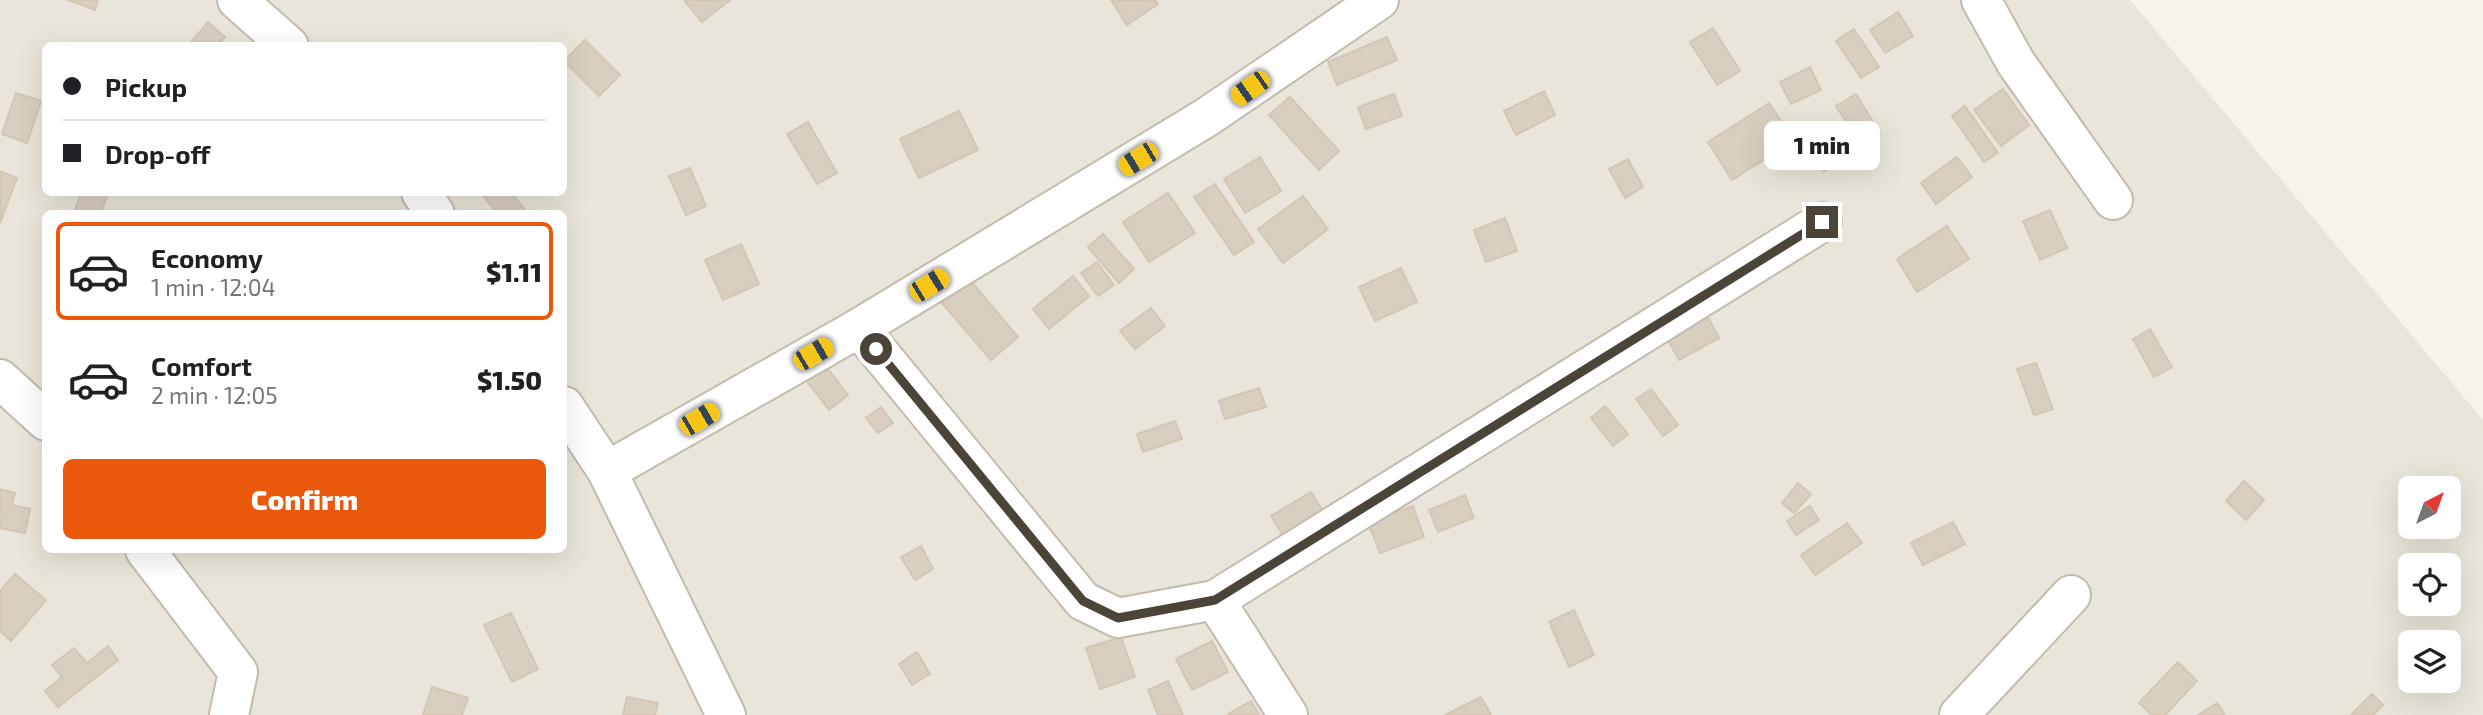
<!DOCTYPE html>
<meta charset="utf-8">
<style>
:root{--surface:#fff;--page:#f6f6f6;--text:#202124;--muted:#757577;--line:#e0e0e0;--accent:#ea580c}
body{margin:0;font-family:"Exo 2",sans-serif;background:var(--page);color:var(--text);height:100vh;display:flex;flex-direction:column;font-size:26px;white-space:nowrap}
*{box-sizing:border-box;margin:0}
p{font-size:23px;color:var(--muted)}
.icon{flex:none;width:38px;height:38px;fill:none;stroke:currentColor;stroke-width:2;stroke-linecap:round;stroke-linejoin:round}
.map{position:relative;flex:1;overflow:hidden}
.side{position:absolute;left:42px;top:210px;width:525px;height:343px;display:flex;flex-direction:column;background:var(--surface);border-radius:10px;box-shadow:0 7px 28px #0002}
.side>*{flex:none}
.hud{position:absolute;left:42px;top:42px;width:525px;height:154px;border-radius:10px;box-shadow:0 7px 28px #0002;display:grid;align-content:center;height:154px;padding:0 21px;background:var(--surface)}
.needle{width:46px;rotate:41deg}
.controls{position:absolute;left:2398px;top:476px;display:grid;gap:14px}
.controls a{display:grid;place-items:center;width:63px;height:63px;border-radius:10px;background:var(--surface);box-shadow:0 7px 28px #0002;font-size:35px}
.end{position:absolute;width:32px;height:32px;margin:-16px;border:9px solid #4b4439;background:#fff;box-shadow:0 0 0 4px #fff}
.from{border-radius:50%}
.bubble{position:absolute;height:49px;border-radius:10px;background:var(--surface);box-shadow:0 7px 28px #0002;font-size:23px;font-weight:800;line-height:49px;text-align:center}
.car{position:absolute;width:21px;height:42px;margin:-21px -10px;border-radius:9px;box-shadow:0 0 5px 2px #0007;background:linear-gradient(#f5c518 24%,#345 0 40%,#f5c518 0 76%,#345 0 86%,#f5c518 0)}
.hud b{display:flex;align-items:center;gap:24px;height:66px;font-size:26px}
.hud b+b{border-top:2px solid var(--line)}
.hud i{width:18px;height:18px;background:var(--text)}
ul{padding:12px 0 0;list-style:none}
li{display:flex;align-items:center;gap:21px;height:98px;margin:0 14px 10px;padding:0 7px;border:4px solid transparent;border-radius:10px}
li div{flex:1}
li b{display:block;font-size:26px}
li em{font-style:normal;font-weight:800}
li.on{border-color:var(--accent)}
li>.icon{width:63px;height:63px;stroke-width:1.5}
.primary-button{display:flex;gap:14px;margin-top:auto;padding:14px 21px}
.primary-button a{flex:1;height:80px;border-radius:10px;background:var(--accent);color:#fff;font-size:28px;font-weight:800;line-height:80px;text-align:center}
.map>svg:first-child{display:block}
.residential{fill:#eae5da;fill-rule:evenodd}
.building{fill:#d8cfc1;stroke:#d3c7b4;stroke-width:2}
.lines{fill:none;stroke-linecap:round;stroke-linejoin:round}
.minor-casing{stroke:#c2bbae;stroke-width:42}
.minor{stroke:#fff;stroke-width:38}
.route{stroke:#4b4439;stroke-width:9}
</style>
<div class="map">
<svg width="2483" height="715" viewBox="0 0 2483 715">
<rect width="100%" height="100%" fill="#f6f3ec"/>
<!-- residential -->
<path class="residential" d="M0 0H2130L2483 420V715H0ZM46 46H564V192H46ZM46 214H564V550H46ZM2410 488H2448V527H2410ZM2410 565H2448V604H2410ZM2410 642H2448V681H2410Z"/>
<!-- building -->
<g class="building">
<polygon points="68,0 98,0 95,10"/>
<polygon points="684,0 730,0 702,22"/>
<polygon points="1111,0 1155,0 1158,4 1127,25"/>
<polygon points="1898,12 1913,36 1885,53 1870,30"/>
<polygon points="208,22 225,37 217,46 188,46"/>
<polygon points="1713,28 1740,71 1717,85 1690,42"/>
<polygon points="1854,29 1879,67 1861,78 1836,41"/>
<polygon points="1387,37 1397,60 1337,85 1328,62"/>
<polygon points="585,40 620,75 599,96 564,61"/>
<polygon points="1810,67 1821,90 1791,104 1780,82"/>
<polygon points="2003,89 2029,125 2001,146 1974,110"/>
<polygon points="1544,91 1555,115 1516,135 1504,111"/>
<polygon points="16,93 41,101 27,143 2,134"/>
<polygon points="1394,94 1402,116 1366,129 1358,107"/>
<polygon points="1856,94 1880,133 1861,145 1836,106"/>
<polygon points="1290,97 1339,151 1319,170 1269,115"/>
<polygon points="1769,103 1794,140 1732,180 1708,142"/>
<polygon points="1965,106 1998,153 1984,162 1952,116"/>
<polygon points="959,111 978,150 919,178 900,139"/>
<polygon points="808,122 837,173 817,184 787,134"/>
<polygon points="1821,122 1846,156 1824,171 1800,137"/>
<polygon points="1260,157 1281,191 1245,213 1224,179"/>
<polygon points="1957,157 1972,177 1936,204 1921,183"/>
<polygon points="1628,159 1643,187 1625,198 1609,169"/>
<polygon points="690,168 706,206 686,215 669,176"/>
<polygon points="0,171 17,178 0,223"/>
<polygon points="1215,184 1254,242 1234,255 1194,197"/>
<polygon points="82,192 109,192 100,214 73,214"/>
<polygon points="480,192 510,192 529,214 498,214"/>
<polygon points="1168,193 1195,233 1149,262 1123,222"/>
<polygon points="1303,196 1328,229 1283,263 1258,229"/>
<polygon points="2050,210 2067,248 2040,260 2023,221"/>
<polygon points="1505,218 1517,251 1486,262 1474,230"/>
<polygon points="1947,226 1969,259 1917,292 1897,259"/>
<polygon points="1103,234 1134,269 1119,283 1088,247"/>
<polygon points="741,244 759,284 723,300 705,260"/>
<polygon points="1097,262 1114,285 1098,296 1081,273"/>
<polygon points="1401,268 1417,302 1375,321 1359,287"/>
<polygon points="1073,276 1089,296 1049,329 1033,309"/>
<polygon points="970,280 1018,337 991,360 942,303"/>
<polygon points="1151,308 1165,326 1135,349 1120,331"/>
<polygon points="1704,310 1719,338 1679,360 1664,333"/>
<polygon points="2150,329 2172,367 2154,377 2133,339"/>
<polygon points="2036,363 2053,409 2034,415 2017,369"/>
<polygon points="825,365 848,395 829,410 806,380"/>
<polygon points="1259,388 1266,407 1225,419 1219,401"/>
<polygon points="1651,389 1678,425 1663,436 1636,399"/>
<polygon points="1605,406 1628,434 1613,446 1591,418"/>
<polygon points="881,407 893,423 878,433 866,418"/>
<polygon points="1175,421 1182,439 1143,452 1137,434"/>
<polygon points="2244,481 2264,500 2246,520 2226,501"/>
<polygon points="1798,483 1811,494 1794,513 1782,503"/>
<polygon points="0,489 15,493 12,505 30,509 25,533 0,528 2,514 0,513"/>
<polygon points="1311,492 1327,518 1287,542 1271,516"/>
<polygon points="1465,495 1474,518 1438,532 1429,510"/>
<polygon points="1413,506 1424,537 1380,553 1368,522"/>
<polygon points="1810,506 1819,520 1796,535 1787,521"/>
<polygon points="1953,522 1965,544 1923,565 1911,543"/>
<polygon points="1847,523 1862,543 1815,575 1801,555"/>
<polygon points="921,546 933,569 915,580 901,557"/>
<polygon points="15,574 46,600 11,641 0,631 0,591"/>
<polygon points="1574,610 1594,655 1569,667 1549,622"/>
<polygon points="511,613 538,669 512,682 484,625"/>
<polygon points="1121,637 1135,677 1100,689 1086,648"/>
<polygon points="1212,641 1228,672 1192,690 1176,659"/>
<polygon points="108,646 118,660 58,707 45,691 62,677 52,665 74,648 87,663"/>
<polygon points="917,652 930,674 912,685 899,664"/>
<polygon points="2178,662 2197,681 2165,715 2152,715 2139,703"/>
<polygon points="1168,681 1183,715 1158,715 1148,690"/>
<polygon points="432,687 468,698 462,715 423,715"/>
<polygon points="2372,694 2383,705 2373,715 2351,715"/>
<polygon points="627,697 658,703 655,715 623,715"/>
<polygon points="1481,697 1491,715 1445,715"/>
<polygon points="1251,701 1259,715 1228,715 1228,714"/>
<polygon points="2217,703 2225,715 2198,715"/>
</g>
<g class="lines">
<!-- minor casing -->
<g class="minor-casing">
<g id="minor">
<polyline points="237,0 289,46"/>
<polyline points="1981,0 2016,63 2113,200"/>
<polyline points="421,192 435,214"/>
<polyline points="859,328 1083,601 1118,618 1215,600 1822,222"/>
<polyline points="0,379 46,421"/>
<polyline points="564,406 607,471 726,715"/>
<polyline points="607,471 859,328 1207,117 1379,0"/>
<polyline points="145,550 238,672 229,715"/>
<polyline points="1215,600 1288,715"/>
<polyline points="1959,715 2071,595"/>
</g>
</g>
<!-- minor -->
<use href="#minor" class="minor"/>
</g>
<g class="lines">
<!-- route -->
<polyline class="route" points="876,349 1083,601 1118,618 1215,600 1822,222"/>
</g>
</svg>
<div class="controls">
<a><svg class="needle" viewBox="-14 -14 28 28"><path d="M0-13l5 13h-10z" fill="#e53935"/><path d="M0 13l5-13h-10z" fill="#757577"/></svg></a>
<a><svg class="icon" aria-label="locate" viewBox="0 0 24 24"><circle cx="12" cy="12" r="6"/><path d="M12 2v4M12 18v4M2 12h4M18 12h4"/></svg></a>
<a><svg class="icon" aria-label="layers" viewBox="0 0 24 24"><path d="M12 4l9 5-9 5-9-5zM3 14l9 5 9-5"/></svg></a>
</div>
<i class="end from" style="left:876px;top:349px"></i>
<i class="end" style="left:1822px;top:222px"></i>
<div class="bubble" style="left:1764px;top:121px;width:116px">1 min</div>
<i class="car" style="left:1250px;top:88px;rotate:235deg"></i>
<i class="car" style="left:1138px;top:159px;rotate:239deg"></i>
<i class="car" style="left:929px;top:285px;rotate:59deg"></i>
<i class="car" style="left:813px;top:354px;rotate:60deg"></i>
<i class="car" style="left:699px;top:419px;rotate:60deg"></i>
<div class="hud">
<b><i class="from"></i>Pickup</b>
<b><i></i>Drop-off</b>
</div>
<section class="side">
<ul>
<li class="on"><svg class="icon" aria-label="car" viewBox="0 0 24 24"><path d="M5 17H2v-5l4-1 3-4h7l3 4 3 1v5h-3M9 17h6M6 11h13"/><circle cx="7" cy="17" r="2"/><circle cx="17" cy="17" r="2"/></svg><div><b>Economy</b><p>1 min · 12:04</p></div><em>$1.11</em></li>
<li><svg class="icon" aria-label="car" viewBox="0 0 24 24"><path d="M5 17H2v-5l4-1 3-4h7l3 4 3 1v5h-3M9 17h6M6 11h13"/><circle cx="7" cy="17" r="2"/><circle cx="17" cy="17" r="2"/></svg><div><b>Comfort</b><p>2 min · 12:05</p></div><em>$1.50</em></li>
</ul>
<div class="primary-button"><a>Confirm</a></div>
</section>
</div>
